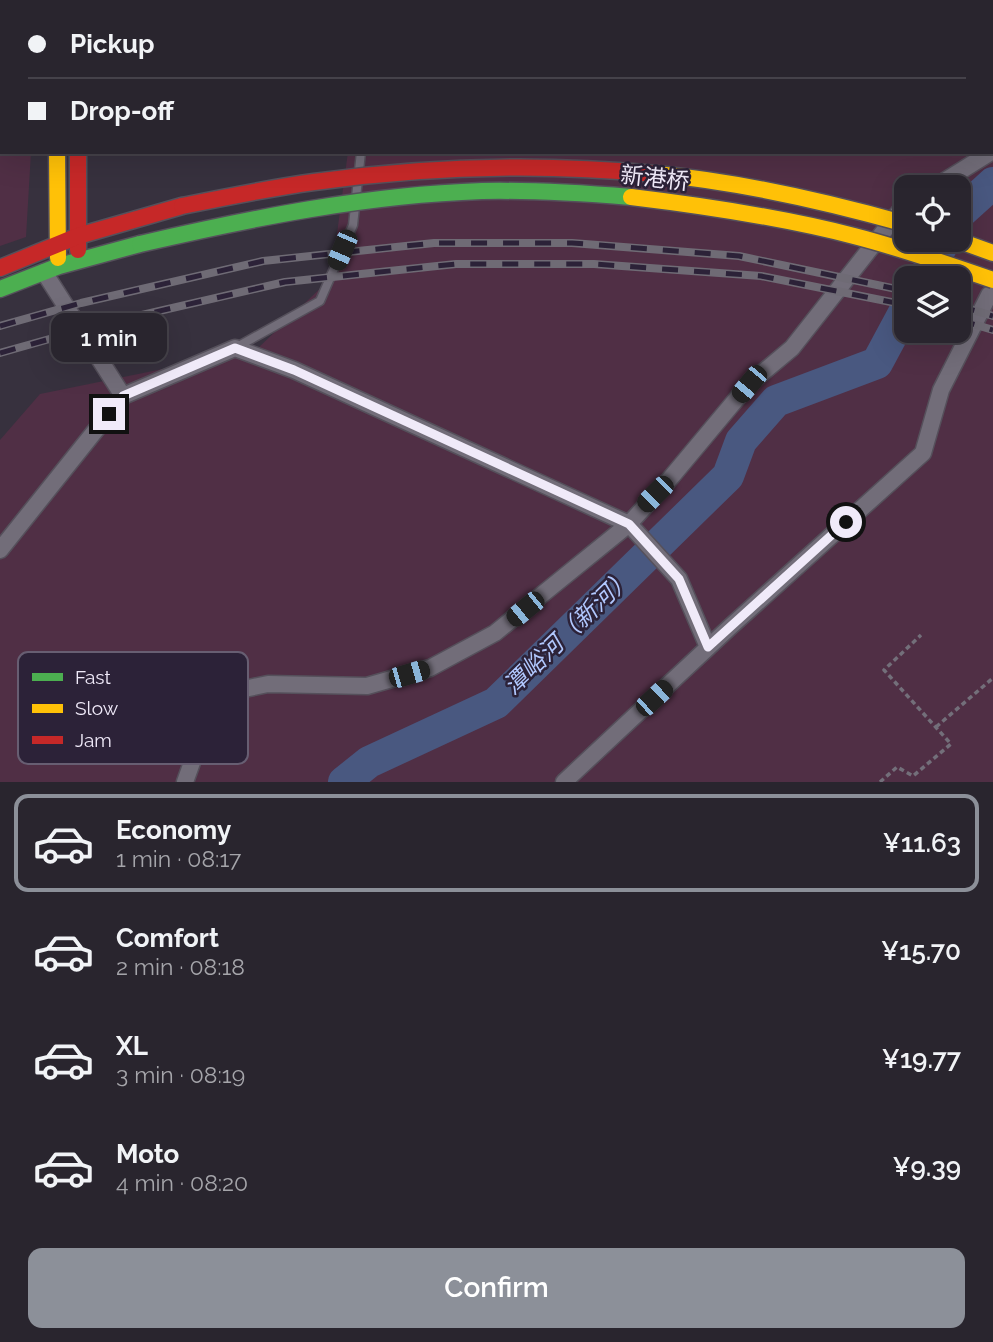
<!DOCTYPE html>
<meta charset="utf-8">
<style>
:root{--surface:#29252e;--page:#312d36;--text:#f1f3f6;--muted:#a5a5aa;--line:#45424a;--accent:#8c9099}
body{margin:0;font-family:Raleway,"Noto Sans SC",sans-serif;background:var(--page);color:var(--text);height:100vh;display:flex;flex-direction:column;font-size:26px;white-space:nowrap}
*{box-sizing:border-box;margin:0}
p{font-size:23px;color:var(--muted)}
.icon{flex:none;width:38px;height:38px;fill:none;stroke:currentColor;stroke-width:2;stroke-linecap:round;stroke-linejoin:round}
.map{position:relative;height:782px;overflow:hidden}
.details{display:flex;flex-direction:column;background:var(--surface);flex:1}
.details>*{flex:none}
.guide{position:absolute;left:0px;top:0px;width:994px;height:154px;box-shadow:0 7px 28px #0002,0 0 0 2px var(--line);display:grid;align-content:center;height:154px;padding:0 28px;background:var(--surface)}
.controls{position:absolute;left:894px;top:175px;display:grid;gap:14px}
.controls a{display:grid;place-items:center;width:77px;height:77px;border-radius:14px;background:var(--surface);box-shadow:0 7px 28px #0002,0 0 0 2px var(--line);font-size:35px}
.end{position:absolute;width:32px;height:32px;margin:-16px;border:9px solid #f0eaf9;background:#111;box-shadow:0 0 0 4px #111}
.from{border-radius:50%}
.bubble{position:absolute;height:49px;border-radius:14px;background:var(--surface);box-shadow:0 7px 28px #0002,0 0 0 2px var(--line);font-size:23px;font-weight:600;line-height:49px;text-align:center}
.car{position:absolute;width:21px;height:42px;margin:-21px -10px;border-radius:9px;box-shadow:0 0 5px 2px #0007;background:linear-gradient(#222 24%,#8ab4d8 0 40%,#222 0 76%,#8ab4d8 0 86%,#222 0)}
.guide b{display:flex;align-items:center;gap:24px;height:66px;font-size:26px}
.guide b+b{border-top:2px solid var(--line)}
.guide i{width:18px;height:18px;background:var(--text)}
ul{padding:12px 0 0;list-style:none}
li{display:flex;align-items:center;gap:21px;height:98px;margin:0 14px 10px;padding:0 14px;border:4px solid transparent;border-radius:14px}
li div{flex:1}
li b{display:block;font-size:26px}
li em{font-style:normal;font-weight:600}
li.current{border-color:var(--accent)}
li>.icon{width:63px;height:63px;stroke-width:1.5}
.primary-button{display:flex;gap:14px;margin-top:auto;padding:14px 28px}
.primary-button a{flex:1;height:80px;border-radius:14px;background:var(--accent);color:#fff;font-size:28px;font-weight:600;line-height:80px;text-align:center}
.map>svg:first-child{display:block}
.green{fill:#502f45;fill-rule:evenodd}
.lines{fill:none;stroke-linecap:round;stroke-linejoin:round}
.river{stroke:#495880;stroke-width:32}
.lane-casing{stroke:#55505b;stroke-width:11}
.street-casing{stroke:#55505b;stroke-width:19}
.fast-casing{stroke:#55505b;stroke-width:19}
.slow-casing{stroke:#55505b;stroke-width:19}
.jam-casing{stroke:#55505b;stroke-width:19}
.path{stroke:#736f7a;stroke-width:3.5;stroke-dasharray:5 3.5;stroke-linecap:butt}
.lane{stroke:#726d79;stroke-width:8}
.street{stroke:#726d79;stroke-width:16}
.fast{stroke:#4caf50;stroke-width:16}
.slow{stroke:#ffc107;stroke-width:16}
.jam{stroke:#c62828;stroke-width:16}
.rail-casing{stroke:#6f6b75;stroke-width:8}
.rail{stroke:#2c2238;stroke-width:5;stroke-dasharray:16;stroke-linecap:butt}
.fast-bridge-casing{stroke:#55505b;stroke-width:19;stroke-linecap:butt}
.slow-bridge-casing{stroke:#55505b;stroke-width:19;stroke-linecap:butt}
.jam-bridge-casing{stroke:#55505b;stroke-width:19;stroke-linecap:butt}
.fast-bridge{stroke:#4caf50;stroke-width:16}
.slow-bridge{stroke:#ffc107;stroke-width:16}
.jam-bridge{stroke:#c62828;stroke-width:16}
.route{stroke:#f0eaf9;stroke-width:9}
.labels{text-anchor:middle;stroke-width:5;stroke-linejoin:round;paint-order:stroke}
.street-label{font-size:23px;fill:#f0eaf9;stroke:#2c2238}
.water-label{font-size:24px;font-style:italic;fill:#b1c8fe;stroke:#2c2238}
.key{fill:#2c2238;stroke:#675e72;stroke-width:2}
.key-label{font-size:19px;fill:#f0eaf9}
</style>
<div class="map">
<svg width="993" height="782" viewBox="0 0 993 782">
<rect width="100%" height="100%" fill="#37313e"/>
<!-- green -->
<g class="green">
<polygon points="0,0 29,0 2,2 2,152 31,152 26,237 0,246"/>
<path d="M419 0H993V782H0V440L40 394 256 350 331 278 348 152H992V2H417ZM906 187H959V240H906ZM906 278H959V331H906Z"/>
</g>
<g class="lines">
<!-- river -->
<g class="river">
<polyline points="959,214 993,183"/>
<polyline points="924,278 945,240"/>
<polyline points="344,782 369,762 496,703 728,476 741,441 776,401 877,363 906,309"/>
</g>
<!-- lane casing -->
<g class="lane-casing">
<g id="lane">
<polyline points="429,2 430,0"/>
<polyline points="235,348 320,301 353,225 361,152"/>
</g>
</g>
<!-- street casing -->
<g class="street-casing">
<g id="street">
<polyline points="935,187 991,152"/>
<polyline points="44,272 123,396 235,348 294,370 629,524 679,579 708,647"/>
<polyline points="0,550 123,396"/>
<polyline points="185,782 195,754 224,699 244,689 268,684 367,686 430,668 495,633 539,597 629,524 668,481 749,384 792,348 899,212 906,207"/>
<polyline points="564,782 730,627 923,453 941,390 989,295 993,292"/>
</g>
</g>
<!-- fast casing -->
<g class="fast-casing">
<g id="fast">
<polyline points="56,0 56,2"/>
<polyline points="0,289 59,266 140,244"/>
</g>
</g>
<!-- slow casing -->
<g class="slow-casing">
<g id="slow">
<polyline points="76,0 76,2"/>
<polyline points="57,152 58,258"/>
<polyline points="957,240 993,253"/>
</g>
</g>
<!-- jam casing -->
<g class="jam-casing">
<g id="jam">
<polyline points="78,152 78,250"/>
<polyline points="0,268 78,236 182,206"/>
</g>
</g>
<!-- path -->
<g class="path">
<polyline points="936,727 993,678"/>
<polyline points="880,782 897,767 913,776 951,744 884,670 921,635"/>
</g>
<!-- lane -->
<use href="#lane" class="lane"/>
<!-- street -->
<use href="#street" class="street"/>
<!-- fast -->
<use href="#fast" class="fast"/>
<!-- slow -->
<use href="#slow" class="slow"/>
<!-- jam -->
<use href="#jam" class="jam"/>
<!-- rail casing -->
<g class="rail-casing">
<g id="rail">
<polyline points="959,306 993,316"/>
<polyline points="959,320 993,330"/>
<polyline points="0,326 81,303 263,261 434,243 572,243 739,256 906,291"/>
<polyline points="0,353 103,324 285,282 456,264 594,264 761,276 906,305"/>
</g>
</g>
<!-- rail -->
<use href="#rail" class="rail"/>
<!-- fast-bridge casing -->
<g class="fast-bridge-casing">
<path id="fast-bridge" d="M140 244C252 218 366 195 482 191 532 190 581 193 631 197"/>
</g>
<!-- slow-bridge casing -->
<g class="slow-bridge-casing">
<g id="slow-bridge">
<path d="M656 174C742 182 824 201 906 224"/>
<path d="M631 197C706 206 781 217 854 236 901 248 947 264 993 280"/>
</g>
</g>
<!-- jam-bridge casing -->
<g class="jam-bridge-casing">
<path id="jam-bridge" d="M182 206C226 197 270 188 314 182 427 166 542 163 656 174"/>
</g>
<!-- fast-bridge -->
<use href="#fast-bridge" class="fast-bridge"/>
<!-- slow-bridge -->
<use href="#slow-bridge" class="slow-bridge"/>
<!-- jam-bridge -->
<use href="#jam-bridge" class="jam-bridge"/>
</g>
<g class="lines">
<!-- route -->
<polyline class="route" points="109,414 123,396 235,348 294,370 629,524 679,579 708,647 846,522"/>
</g>
<g class="labels">
<!-- street labels -->
<g class="street-label">
<text transform="translate(655 178) rotate(6)" y="8">新港桥</text>
</g>
<!-- water labels -->
<g class="water-label">
<text transform="translate(568 632) rotate(-44)" y="8">潭峪河（新河）</text>
</g>
</g>
<!-- legend -->
<rect x="18" y="652" width="230" height="112" rx="10" class="key"/>
<rect x="32" y="673" width="31" height="8" fill="#4caf50"/>
<rect x="32" y="704" width="31" height="9" fill="#ffc107"/>
<rect x="32" y="736" width="31" height="8" fill="#c62828"/>
<g class="key-label">
<text x="75" y="684">Fast</text>
<text x="75" y="715">Slow</text>
<text x="75" y="747">Jam</text>
</g>
</svg>
<div class="controls">
<a><svg class="icon" aria-label="locate" viewBox="0 0 24 24"><circle cx="12" cy="12" r="6"/><path d="M12 2v4M12 18v4M2 12h4M18 12h4"/></svg></a>
<a><svg class="icon" aria-label="layers" viewBox="0 0 24 24"><path d="M12 4l9 5-9 5-9-5zM3 14l9 5 9-5"/></svg></a>
</div>
<i class="end from" style="left:846px;top:522px"></i>
<i class="end" style="left:109px;top:414px"></i>
<div class="bubble" style="left:51px;top:313px;width:116px">1 min</div>
<i class="car" style="left:342px;top:250px;rotate:203deg"></i>
<i class="car" style="left:749px;top:384px;rotate:220deg"></i>
<i class="car" style="left:655px;top:494px;rotate:225deg"></i>
<i class="car" style="left:525px;top:609px;rotate:231deg"></i>
<i class="car" style="left:409px;top:674px;rotate:74deg"></i>
<i class="car" style="left:654px;top:698px;rotate:47deg"></i>
<div class="guide">
<b><i class="from"></i>Pickup</b>
<b><i></i>Drop-off</b>
</div>
</div>
<section class="details">
<ul>
<li class="current"><svg class="icon" aria-label="car" viewBox="0 0 24 24"><path d="M5 17H2v-5l4-1 3-4h7l3 4 3 1v5h-3M9 17h6M6 11h13"/><circle cx="7" cy="17" r="2"/><circle cx="17" cy="17" r="2"/></svg><div><b>Economy</b><p>1 min · 08:17</p></div><em>¥11.63</em></li>
<li><svg class="icon" aria-label="car" viewBox="0 0 24 24"><path d="M5 17H2v-5l4-1 3-4h7l3 4 3 1v5h-3M9 17h6M6 11h13"/><circle cx="7" cy="17" r="2"/><circle cx="17" cy="17" r="2"/></svg><div><b>Comfort</b><p>2 min · 08:18</p></div><em>¥15.70</em></li>
<li><svg class="icon" aria-label="car" viewBox="0 0 24 24"><path d="M5 17H2v-5l4-1 3-4h7l3 4 3 1v5h-3M9 17h6M6 11h13"/><circle cx="7" cy="17" r="2"/><circle cx="17" cy="17" r="2"/></svg><div><b>XL</b><p>3 min · 08:19</p></div><em>¥19.77</em></li>
<li><svg class="icon" aria-label="car" viewBox="0 0 24 24"><path d="M5 17H2v-5l4-1 3-4h7l3 4 3 1v5h-3M9 17h6M6 11h13"/><circle cx="7" cy="17" r="2"/><circle cx="17" cy="17" r="2"/></svg><div><b>Moto</b><p>4 min · 08:20</p></div><em>¥9.39</em></li>
</ul>
<div class="primary-button"><a>Confirm</a></div>
</section>
